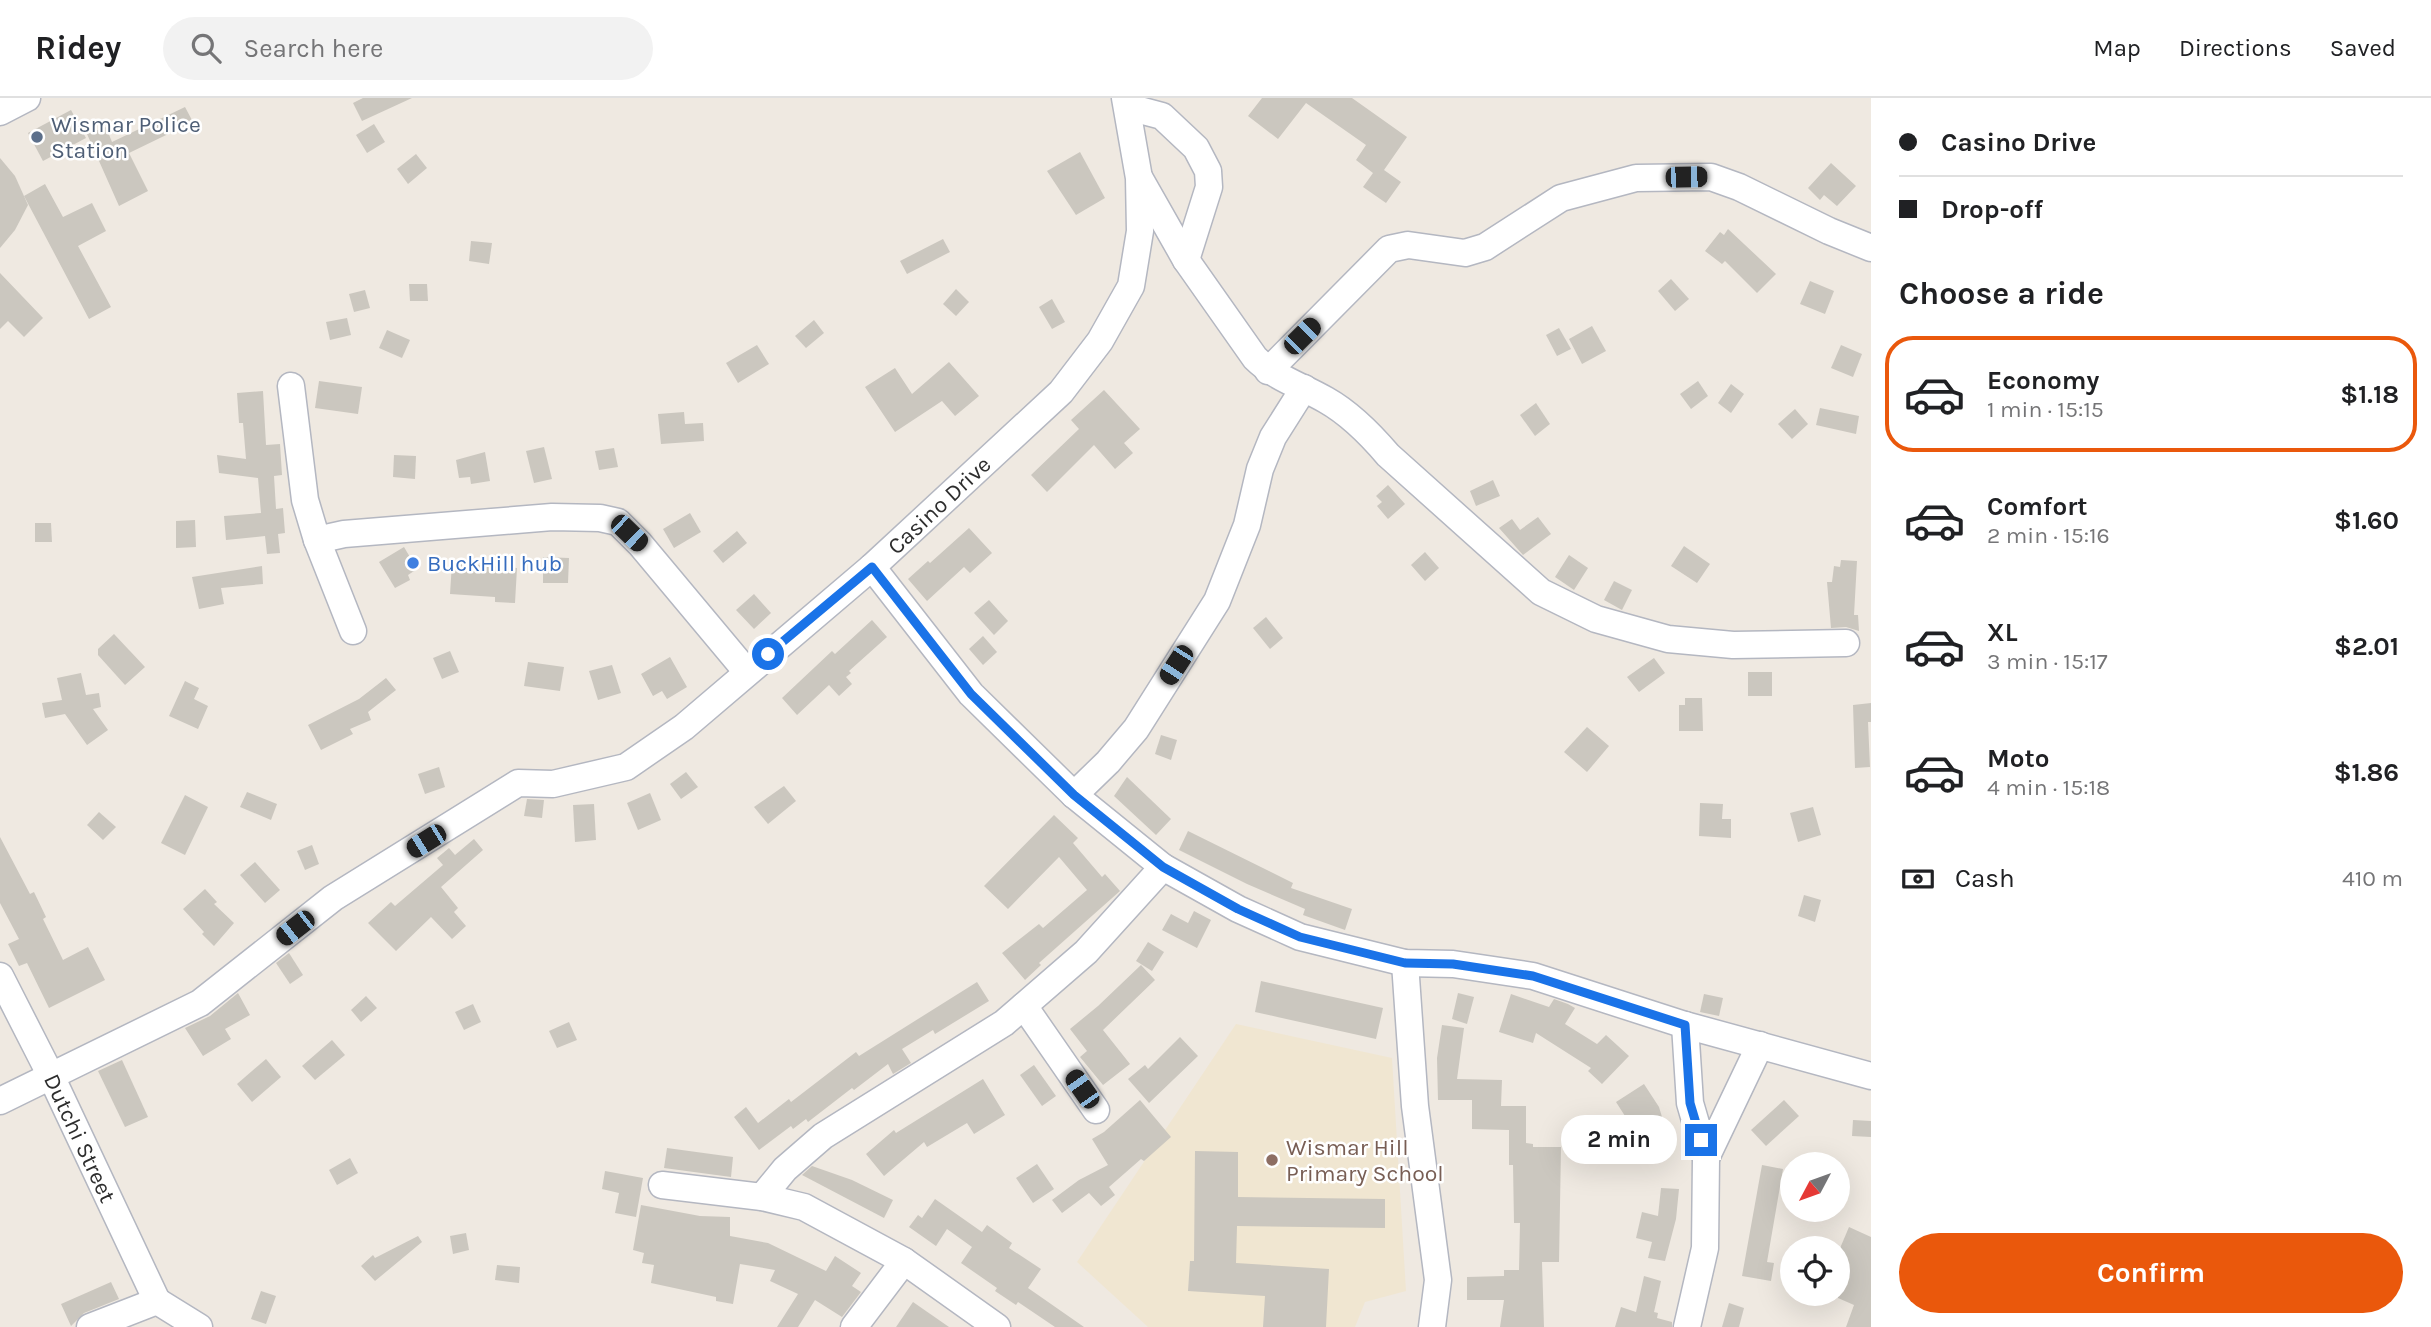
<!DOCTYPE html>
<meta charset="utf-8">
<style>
:root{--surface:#fff;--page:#f2f2f2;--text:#202124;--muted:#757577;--line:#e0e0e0;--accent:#ea580c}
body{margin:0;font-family:Karla,sans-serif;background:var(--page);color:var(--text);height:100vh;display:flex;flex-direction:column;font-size:26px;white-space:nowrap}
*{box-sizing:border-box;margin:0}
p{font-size:23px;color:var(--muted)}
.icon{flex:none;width:38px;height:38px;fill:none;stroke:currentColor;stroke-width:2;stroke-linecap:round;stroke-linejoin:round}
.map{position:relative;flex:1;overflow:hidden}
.side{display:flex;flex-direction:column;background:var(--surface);width:560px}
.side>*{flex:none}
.guide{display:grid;align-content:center;height:154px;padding:0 28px;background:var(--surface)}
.needle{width:46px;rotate:229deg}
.fabs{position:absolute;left:1780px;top:1054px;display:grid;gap:14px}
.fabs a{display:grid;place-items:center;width:70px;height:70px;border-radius:50%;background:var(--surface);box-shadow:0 7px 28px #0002;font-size:35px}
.end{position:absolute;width:32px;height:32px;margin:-16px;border:9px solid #1a73e8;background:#fff;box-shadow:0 0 0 4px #fff}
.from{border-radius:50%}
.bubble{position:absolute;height:49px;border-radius:24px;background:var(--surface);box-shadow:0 7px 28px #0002;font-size:23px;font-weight:700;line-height:49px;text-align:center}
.car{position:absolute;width:21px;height:42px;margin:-21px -10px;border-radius:9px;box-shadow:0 0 5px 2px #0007;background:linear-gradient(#222 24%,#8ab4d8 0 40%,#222 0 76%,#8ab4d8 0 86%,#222 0)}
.guide b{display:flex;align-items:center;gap:24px;height:66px;font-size:26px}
.guide b+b{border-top:2px solid var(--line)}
.guide i{width:18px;height:18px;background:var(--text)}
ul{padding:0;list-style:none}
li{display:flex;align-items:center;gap:21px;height:116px;margin:0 14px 10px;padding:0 14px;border:4px solid transparent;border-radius:28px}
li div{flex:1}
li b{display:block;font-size:26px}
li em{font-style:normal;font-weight:700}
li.active{border-color:var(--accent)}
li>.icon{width:63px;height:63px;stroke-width:1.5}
h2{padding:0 28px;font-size:32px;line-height:84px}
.pay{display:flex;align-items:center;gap:18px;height:77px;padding:0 28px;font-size:26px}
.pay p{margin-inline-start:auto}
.primary-button{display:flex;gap:14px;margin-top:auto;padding:14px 28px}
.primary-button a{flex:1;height:80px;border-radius:42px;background:var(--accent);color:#fff;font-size:28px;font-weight:700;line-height:80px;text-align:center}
header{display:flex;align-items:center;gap:42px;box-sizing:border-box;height:98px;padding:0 35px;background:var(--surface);border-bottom:2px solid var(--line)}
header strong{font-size:33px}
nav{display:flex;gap:38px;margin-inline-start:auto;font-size:24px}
.search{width:490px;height:63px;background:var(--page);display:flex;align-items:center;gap:18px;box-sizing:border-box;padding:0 24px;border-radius:38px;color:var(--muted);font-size:26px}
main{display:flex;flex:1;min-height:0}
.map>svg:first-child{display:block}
.education{fill:#f0e6d1}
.building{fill:#cbc7bf}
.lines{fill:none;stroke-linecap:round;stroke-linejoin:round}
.minor-casing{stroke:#b4b7c1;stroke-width:29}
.minor{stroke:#fff;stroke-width:26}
.route{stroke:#1a73e8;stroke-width:9}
.service-dot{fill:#5c6f8a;stroke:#fff;stroke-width:2.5}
.shop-dot{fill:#3f7fe0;stroke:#fff;stroke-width:2.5}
.education-dot{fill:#8d6e63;stroke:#fff;stroke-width:2.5}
.labels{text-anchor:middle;stroke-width:5;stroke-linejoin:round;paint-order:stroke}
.service-label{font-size:23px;fill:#4e5e75;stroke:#fff;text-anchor:start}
.street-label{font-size:23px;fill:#2e2e2e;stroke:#fff}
.shop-label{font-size:23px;fill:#366cbe;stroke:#fff;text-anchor:start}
.education-label{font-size:23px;fill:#785e54;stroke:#fff;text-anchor:start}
</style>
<header>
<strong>Ridey</strong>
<div class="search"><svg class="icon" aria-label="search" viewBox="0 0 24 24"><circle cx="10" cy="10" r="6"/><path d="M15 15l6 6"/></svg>Search here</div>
<nav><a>Map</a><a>Directions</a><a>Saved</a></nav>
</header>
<main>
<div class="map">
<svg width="1871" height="1229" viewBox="0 0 1871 1229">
<rect width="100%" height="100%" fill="#efe9e1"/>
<!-- education -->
<polygon class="education" points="1236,926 1392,960 1406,1193 1365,1204 1355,1229 1148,1229 1077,1164"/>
<!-- building -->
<g class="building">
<polygon points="363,0 412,0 362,23 353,5"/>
<polygon points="1262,0 1352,0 1407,39 1384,72 1401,84 1386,105 1363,89 1373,75 1356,62 1366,47 1306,5 1278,41 1248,18"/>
<polygon points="185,9 193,24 129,55 148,93 119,108 87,36 106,29 112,44"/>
<polygon points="71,12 86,40 43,63 28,35"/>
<polygon points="374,26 385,44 367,55 356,37"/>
<polygon points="1080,54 1105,100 1076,117 1047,73"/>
<polygon points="416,56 427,70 408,86 397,71"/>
<polygon points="0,60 15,78 28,107 15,132 0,150"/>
<polygon points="1831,65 1856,88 1837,108 1824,97 1820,102 1808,90"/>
<polygon points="45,86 63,119 92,105 106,133 78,148 111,209 89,221 24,98"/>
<polygon points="1728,131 1776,176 1757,195 1725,163 1722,166 1705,153 1720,134 1724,137"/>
<polygon points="943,141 950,154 907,176 900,163"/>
<polygon points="471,143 492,145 489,166 469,163"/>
<polygon points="0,175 43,220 24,239 8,223 0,231"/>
<polygon points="1671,181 1689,201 1675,213 1658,193"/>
<polygon points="1810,183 1834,193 1825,216 1800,206"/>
<polygon points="409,186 427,186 428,203 410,203"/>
<polygon points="956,191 969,204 956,218 943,206"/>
<polygon points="365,192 370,210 354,214 349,196"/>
<polygon points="1052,201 1065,224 1052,231 1039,209"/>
<polygon points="347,220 351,237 330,242 326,224"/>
<polygon points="814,222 824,235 806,250 795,238"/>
<polygon points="1592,228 1606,253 1582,266 1569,241"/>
<polygon points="1559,230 1571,251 1557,258 1546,237"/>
<polygon points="387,232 410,242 402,260 379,250"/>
<polygon points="757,247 769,266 738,285 726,265"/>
<polygon points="1841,247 1862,256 1853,279 1831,270"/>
<polygon points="949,264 979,298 955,318 942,303 895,334 865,289 895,270 912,296"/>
<polygon points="319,283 362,289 358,316 315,310"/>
<polygon points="1698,283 1708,298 1691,311 1680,296"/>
<polygon points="1731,286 1744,296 1731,315 1718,305"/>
<polygon points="1104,292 1140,331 1124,345 1133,355 1115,371 1094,347 1047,394 1031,377 1079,331 1071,322"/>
<polygon points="263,293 266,347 280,346 282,377 274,378 276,411 283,410 285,435 278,436 280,455 267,456 265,438 226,442 224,418 261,415 258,380 219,375 217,357 246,361 243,325 239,325 237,295"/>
<polygon points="1536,305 1550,326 1535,338 1520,317"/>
<polygon points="1820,310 1859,318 1856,336 1816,327"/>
<polygon points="1795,311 1808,326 1792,341 1778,326"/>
<polygon points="684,314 685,326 703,325 704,343 661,346 658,316"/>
<polygon points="544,349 552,381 534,385 526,353"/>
<polygon points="614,350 618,369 599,372 595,353"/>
<polygon points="485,354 490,383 471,386 470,379 459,380 456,362"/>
<polygon points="394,357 416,358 415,381 393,379"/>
<polygon points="1493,382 1500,398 1476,408 1470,393"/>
<polygon points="1388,387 1405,406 1388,421 1377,408 1382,404 1376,398"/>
<polygon points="690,415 701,434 674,450 663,431"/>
<polygon points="1538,419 1551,436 1523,457 1499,430 1512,421 1520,432"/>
<polygon points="195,422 196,449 176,450 176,423"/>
<polygon points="35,425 51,425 52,444 35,444"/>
<polygon points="969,430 992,455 970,475 964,469 927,503 908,481 928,463 930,465"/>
<polygon points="737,433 747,445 723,465 713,453"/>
<polygon points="1684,448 1710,466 1697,485 1671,468"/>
<polygon points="404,449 417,471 408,477 410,482 395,490 379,464"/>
<polygon points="1425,454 1439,470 1425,483 1411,467"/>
<polygon points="1569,457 1588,470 1574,492 1555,479"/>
<polygon points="543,459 569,460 568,485 543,485"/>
<polygon points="1841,462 1857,463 1854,517 1858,517 1859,533 1846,529 1831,530 1827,484 1832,484 1834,468 1840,469"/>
<polygon points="452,465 517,470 515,505 495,504 495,499 450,496"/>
<polygon points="262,468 263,486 221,490 224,506 199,511 192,479"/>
<polygon points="1614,483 1632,492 1622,512 1604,502"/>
<polygon points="754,496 771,515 754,531 736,512"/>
<polygon points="989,502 1008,523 994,537 974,515"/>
<polygon points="1266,519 1283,540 1270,551 1253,530"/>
<polygon points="872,522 887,539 849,573 851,575 846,579 852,586 839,598 829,587 797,617 782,600 832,553 835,556"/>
<polygon points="114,536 145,569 125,587 98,557 98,551"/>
<polygon points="983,538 997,554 983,567 969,551"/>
<polygon points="450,553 459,574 442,581 433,560"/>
<polygon points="670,559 687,589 667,601 662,593 653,598 641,576"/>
<polygon points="1654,560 1665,575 1639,594 1627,579"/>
<polygon points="528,564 564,569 560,593 524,588"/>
<polygon points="612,567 621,595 598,602 589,573"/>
<rect x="1748" y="574" width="24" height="24"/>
<polygon points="81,575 86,597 99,595 101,609 93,611 108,632 87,647 65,616 45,620 42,605 62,602 57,580"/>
<polygon points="386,580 396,592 368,614 371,622 350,631 353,636 321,652 308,627 359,601"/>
<polygon points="185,583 199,590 194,601 208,608 198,631 169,618"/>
<polygon points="1685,600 1702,600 1703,633 1679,633 1679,607 1685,607"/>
<polygon points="1871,605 1871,624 1868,624 1870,669 1855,670 1853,607"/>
<polygon points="1587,629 1609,648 1587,674 1564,654"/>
<polygon points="1161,637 1177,642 1171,662 1155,656"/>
<polygon points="439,669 445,689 425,696 418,676"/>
<polygon points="686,674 698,689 681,701 670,686"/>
<polygon points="1127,679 1171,721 1156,737 1114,698"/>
<polygon points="784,688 796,703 768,726 754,709"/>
<polygon points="247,694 277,706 271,722 240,709"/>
<polygon points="650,695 661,722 638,732 627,705"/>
<polygon points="185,697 208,709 185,757 161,745"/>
<polygon points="527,701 544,702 542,720 524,718"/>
<polygon points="1700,705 1723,706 1722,721 1731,721 1731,740 1699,738"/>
<polygon points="594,706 596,742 575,744 573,707"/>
<polygon points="1813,709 1821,737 1798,744 1790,715"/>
<polygon points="99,714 116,729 103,742 87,727"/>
<polygon points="1054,717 1078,740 1073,745 1102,779 1105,776 1120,793 1039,865 1041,867 1025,882 1002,855 1039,826 1043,830 1087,792 1059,759 1008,811 984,788"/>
<polygon points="1188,733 1293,785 1291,790 1352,811 1345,832 1303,817 1305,811 1247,786 1179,752"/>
<polygon points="0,739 30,796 34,794 46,819 43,821 63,862 88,849 105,882 49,910 27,865 19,868 8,846 19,841 0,805"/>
<polygon points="474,741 483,752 441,789 458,810 454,814 466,828 452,841 431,819 396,853 368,825 391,804 395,808 443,767 437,760 449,750 455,757"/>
<polygon points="312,747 319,766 305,772 297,753"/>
<polygon points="255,764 280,792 265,805 240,777"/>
<polygon points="205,791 217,804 214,806 234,825 214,848 202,836 204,834 183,811"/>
<polygon points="1804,797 1821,802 1815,824 1798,818"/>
<polygon points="1194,813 1211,822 1197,850 1162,832 1171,816 1188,825"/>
<polygon points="1148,844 1164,854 1152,873 1136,863"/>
<polygon points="289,855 303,877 290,886 276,865"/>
<polygon points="1141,867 1155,882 1103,932 1130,966 1103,987 1080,959 1087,953 1070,931 1098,908"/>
<polygon points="1261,883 1383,910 1376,941 1255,914"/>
<polygon points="977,884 989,903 935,936 933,932 902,951 911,965 893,976 888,966 854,992 852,990 808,1024 806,1021 793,1031 791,1028 759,1052 734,1019 746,1009 758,1025 789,1001 791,1004 856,954 859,958"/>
<polygon points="238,895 250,917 225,931 231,941 203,958 185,930 210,918"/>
<polygon points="1458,895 1474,899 1467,926 1452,921"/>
<polygon points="1511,896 1549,909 1554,901 1568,906 1575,910 1565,926 1597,946 1606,937 1629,958 1602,986 1588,973 1591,970 1536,935 1533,945 1499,934"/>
<polygon points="1704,896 1723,900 1719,918 1700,914"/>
<polygon points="366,898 377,910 361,924 351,912"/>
<polygon points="473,906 481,924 464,932 455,914"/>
<polygon points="569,924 577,942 557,950 549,933"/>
<polygon points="1442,927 1464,930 1457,981 1502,982 1501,1008 1526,1008 1526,1045 1533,1046 1533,1049 1561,1049 1559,1164 1542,1164 1544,1229 1500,1229 1504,1202 1467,1202 1467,1179 1504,1178 1504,1172 1519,1172 1520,1125 1514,1125 1513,1067 1509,1067 1509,1032 1472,1031 1472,1002 1438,1002 1437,960"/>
<polygon points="1180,939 1198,958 1149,1005 1128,981 1145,967 1148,971"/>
<polygon points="332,942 345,957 315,982 302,968"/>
<polygon points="266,961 281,979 252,1004 237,986"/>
<polygon points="122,962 148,1019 125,1029 98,973"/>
<polygon points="1034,967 1056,998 1042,1008 1020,977"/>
<polygon points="983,981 1005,1017 974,1036 967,1025 927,1049 924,1044 884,1078 866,1056 894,1032 896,1035"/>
<polygon points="1644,986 1659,1009 1668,1039 1660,1042 1660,1051 1636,1058 1629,1034 1634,1032 1616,1004"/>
<polygon points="1140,1002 1171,1039 1144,1063 1141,1061 1109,1089 1115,1097 1101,1108 1089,1095 1062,1115 1052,1102 1079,1082 1108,1067 1092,1041 1104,1034"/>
<polygon points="1784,1002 1799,1018 1766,1048 1751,1032"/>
<polygon points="1853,1022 1871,1023 1871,1039 1852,1038"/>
<polygon points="667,1050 733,1059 731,1079 664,1070"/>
<polygon points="1195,1053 1238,1054 1238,1099 1385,1101 1385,1130 1237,1128 1236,1165 1329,1171 1326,1229 1263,1229 1265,1198 1188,1193 1190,1163 1194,1163"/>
<polygon points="350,1060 358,1075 337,1087 329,1072"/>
<polygon points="1037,1066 1054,1091 1033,1105 1016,1080"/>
<polygon points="1762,1067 1783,1071 1767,1164 1774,1165 1771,1183 1742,1178"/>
<polygon points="812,1068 852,1082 893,1102 884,1120 802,1077"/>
<polygon points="605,1073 643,1080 636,1119 615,1115 619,1095 602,1091"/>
<polygon points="1661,1090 1679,1091 1676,1121 1665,1163 1648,1160 1652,1144 1636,1140 1642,1114 1658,1118"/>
<polygon points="935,1101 982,1134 987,1127 1012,1145 1009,1150 1041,1171 1028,1190 1084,1229 1055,1229 1018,1204 1016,1207 995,1193 997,1190 961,1165 972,1149 947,1131 936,1148 909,1129 918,1117 922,1120"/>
<polygon points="641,1107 700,1118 730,1119 730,1138 768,1145 826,1173 835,1158 861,1175 852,1188 861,1194 842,1219 815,1202 798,1229 777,1229 798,1196 770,1183 775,1172 740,1166 733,1206 716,1203 716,1199 651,1185 654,1167 642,1165 644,1155 633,1152"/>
<polygon points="1849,1129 1871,1139 1871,1229 1846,1229 1854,1207 1838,1200 1838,1155"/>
<polygon points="466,1135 469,1152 453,1156 450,1138"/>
<polygon points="418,1138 422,1144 375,1183 361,1168 373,1157 375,1160"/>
<polygon points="497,1167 520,1169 519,1185 495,1182"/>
<polygon points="1644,1178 1661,1183 1654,1214 1658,1215 1657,1220 1672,1224 1672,1229 1615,1229 1621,1209 1636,1214"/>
<polygon points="111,1184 119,1201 84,1215 71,1228 61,1206"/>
<polygon points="261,1193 276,1198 266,1226 251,1221"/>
<polygon points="913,1204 949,1229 896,1229"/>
<polygon points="1729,1205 1744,1210 1739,1229 1722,1229"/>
</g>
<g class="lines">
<!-- minor casing -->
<g class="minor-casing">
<g id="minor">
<polyline points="1128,9 1162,18 1196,50 1208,73 1209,89 1186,162"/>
<polyline points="0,14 27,0"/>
<path d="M1140 81 1186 162 1255 260C1275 280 1302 288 1326 302 1349 315 1371 337 1388 357L1541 494 1596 521 1668 541 1733 547 1846 545"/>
<polyline points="1268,273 1389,151 1408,147 1465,155 1485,149 1561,100 1636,80 1711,79 1739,89 1829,133 1871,150"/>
<polyline points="291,288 305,402 317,442 353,533"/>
<polyline points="317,442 344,436 552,419 600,420 618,424 640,446 747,574"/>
<polyline points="872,469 971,596 1074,697 1163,769 1238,811 1300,839 1405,865 1453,866 1533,878 1685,927 1871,978"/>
<polyline points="1074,697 1108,664 1136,631 1217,503 1247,427 1260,371 1273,339 1304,290"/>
<polyline points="1405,865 1415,1008 1438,1182 1432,1229"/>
<polyline points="0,878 51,978 157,1203"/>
<polyline points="1024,908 1096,1012"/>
<polyline points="1685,927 1690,1005 1706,1060 1705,1150 1687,1229"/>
<polyline points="0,1003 200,905 333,800 518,685 553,686 626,669 684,629 872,469 1061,294 1100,243 1131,188 1140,133 1139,80 1125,0"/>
<polyline points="1706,1060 1760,947"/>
<polyline points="662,1087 762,1099 804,1109 904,1163 997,1229"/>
<polyline points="762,1099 785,1071 823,1038 1004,925 1086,854 1163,769"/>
<polyline points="157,1203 199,1229"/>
<polyline points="90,1229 157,1203"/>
<polyline points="854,1229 904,1163"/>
</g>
</g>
<!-- minor -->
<use href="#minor" class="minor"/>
</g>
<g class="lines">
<!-- route -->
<polyline class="route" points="768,556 872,469 971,596 1074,697 1163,769 1238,811 1300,839 1405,865 1453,866 1533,878 1685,927 1690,1005 1701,1042"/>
</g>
<!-- markers -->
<circle class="service-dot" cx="37" cy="39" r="7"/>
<circle class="shop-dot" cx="413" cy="465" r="7"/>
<circle class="education-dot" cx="1272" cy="1062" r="7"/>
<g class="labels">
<!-- service labels -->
<g class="service-label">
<text x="51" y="34">Wismar Police<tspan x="51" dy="26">Station</tspan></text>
</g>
<!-- street labels -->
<g class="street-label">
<text transform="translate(939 407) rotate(-43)" y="8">Casino Drive</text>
<text transform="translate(80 1040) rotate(65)" y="8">Dutchi Street</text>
</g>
<!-- shop labels -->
<g class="shop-label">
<text x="427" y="473">BuckHill hub</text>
</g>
<!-- education labels -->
<g class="education-label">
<text x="1286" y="1057">Wismar Hill<tspan x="1286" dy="26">Primary School</tspan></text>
</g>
</g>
</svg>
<div class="fabs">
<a><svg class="needle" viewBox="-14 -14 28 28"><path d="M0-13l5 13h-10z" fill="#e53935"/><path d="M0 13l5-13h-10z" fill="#757577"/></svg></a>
<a><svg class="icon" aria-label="locate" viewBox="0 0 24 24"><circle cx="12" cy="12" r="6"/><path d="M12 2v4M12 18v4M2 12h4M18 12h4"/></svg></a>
</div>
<i class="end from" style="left:768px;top:556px"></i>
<i class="end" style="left:1701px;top:1042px"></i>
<div class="bubble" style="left:1561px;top:1017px;width:116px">2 min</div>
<i class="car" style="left:1686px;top:79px;rotate:89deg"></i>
<i class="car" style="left:1302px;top:238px;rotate:45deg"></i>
<i class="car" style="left:629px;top:435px;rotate:134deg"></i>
<i class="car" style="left:1176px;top:567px;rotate:213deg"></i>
<i class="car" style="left:426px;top:743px;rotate:238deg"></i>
<i class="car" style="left:295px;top:830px;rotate:232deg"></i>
<i class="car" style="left:1082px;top:991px;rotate:325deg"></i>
</div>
<section class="side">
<div class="guide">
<b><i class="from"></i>Casino Drive</b>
<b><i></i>Drop-off</b>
</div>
<h2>Choose a ride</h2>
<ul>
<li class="active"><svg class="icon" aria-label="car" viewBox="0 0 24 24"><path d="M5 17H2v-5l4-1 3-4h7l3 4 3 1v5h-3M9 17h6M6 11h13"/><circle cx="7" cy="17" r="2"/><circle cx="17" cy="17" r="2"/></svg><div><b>Economy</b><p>1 min · 15:15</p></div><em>$1.18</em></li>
<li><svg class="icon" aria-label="car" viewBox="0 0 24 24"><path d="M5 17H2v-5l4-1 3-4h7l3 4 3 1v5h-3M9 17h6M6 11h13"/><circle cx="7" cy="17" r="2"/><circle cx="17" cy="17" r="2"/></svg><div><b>Comfort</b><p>2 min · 15:16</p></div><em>$1.60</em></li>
<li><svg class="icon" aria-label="car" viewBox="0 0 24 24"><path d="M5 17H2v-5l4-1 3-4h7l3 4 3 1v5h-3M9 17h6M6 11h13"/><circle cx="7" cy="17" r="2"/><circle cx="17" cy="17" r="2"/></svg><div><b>XL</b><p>3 min · 15:17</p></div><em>$2.01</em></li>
<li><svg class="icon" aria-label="car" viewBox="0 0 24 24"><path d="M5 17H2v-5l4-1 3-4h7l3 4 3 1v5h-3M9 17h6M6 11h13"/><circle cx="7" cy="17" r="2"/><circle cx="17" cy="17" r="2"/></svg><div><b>Moto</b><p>4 min · 15:18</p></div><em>$1.86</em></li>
</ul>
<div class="pay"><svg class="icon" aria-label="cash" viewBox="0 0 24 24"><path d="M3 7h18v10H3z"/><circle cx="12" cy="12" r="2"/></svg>Cash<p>410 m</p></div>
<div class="primary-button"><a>Confirm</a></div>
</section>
</main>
